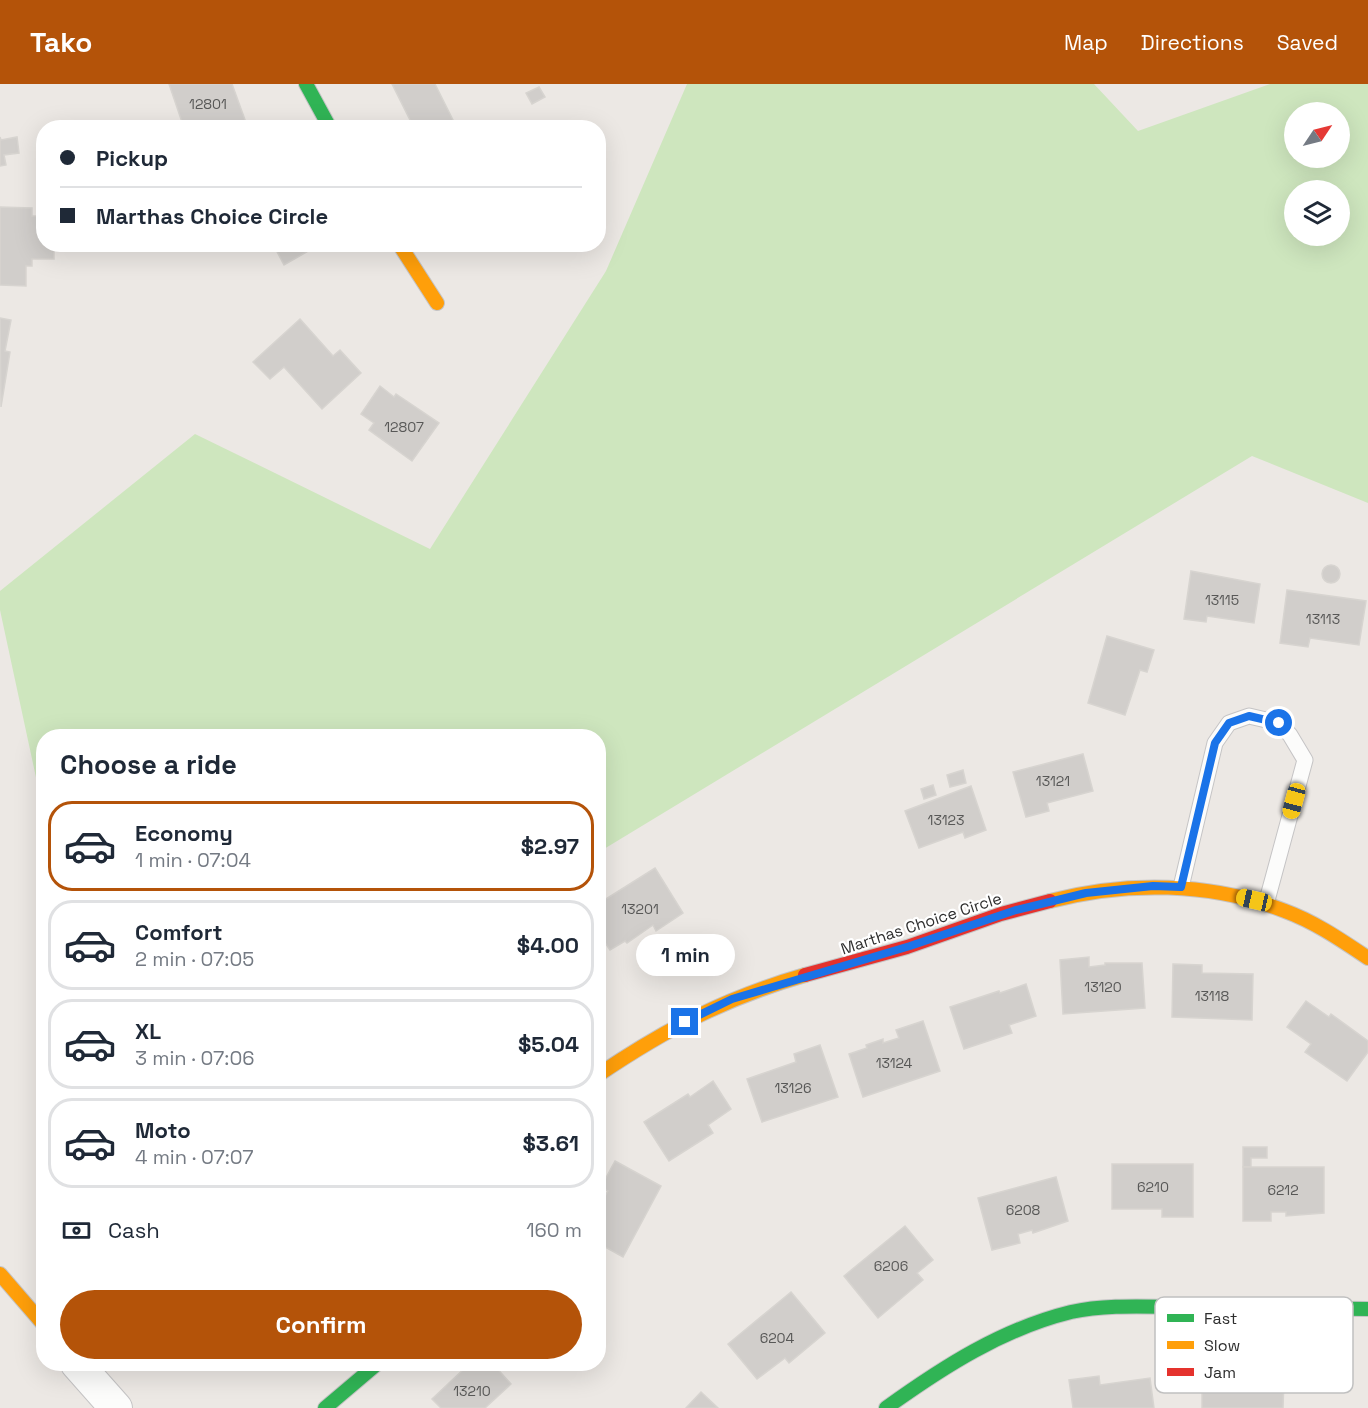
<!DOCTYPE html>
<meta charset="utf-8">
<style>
:root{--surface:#fff;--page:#f6f6f7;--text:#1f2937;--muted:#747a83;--line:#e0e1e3;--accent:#b45309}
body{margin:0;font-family:"Space Grotesk",sans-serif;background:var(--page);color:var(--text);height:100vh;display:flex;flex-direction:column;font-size:22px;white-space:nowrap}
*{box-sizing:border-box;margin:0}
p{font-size:20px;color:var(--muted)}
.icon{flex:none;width:33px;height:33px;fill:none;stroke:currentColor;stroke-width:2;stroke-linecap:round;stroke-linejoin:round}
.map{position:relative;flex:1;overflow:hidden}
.side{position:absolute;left:36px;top:645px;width:570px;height:642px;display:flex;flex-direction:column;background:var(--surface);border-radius:24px;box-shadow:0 6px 24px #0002}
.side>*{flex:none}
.banner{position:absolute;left:36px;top:36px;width:570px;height:132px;border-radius:24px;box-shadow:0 6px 24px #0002;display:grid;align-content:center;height:132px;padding:0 24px;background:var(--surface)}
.needle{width:39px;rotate:55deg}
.tools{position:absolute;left:1284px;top:18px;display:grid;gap:12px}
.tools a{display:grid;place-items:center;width:66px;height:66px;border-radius:50%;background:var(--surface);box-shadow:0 6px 24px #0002;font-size:30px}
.end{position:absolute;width:27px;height:27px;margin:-14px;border:8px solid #1a73e8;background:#fff;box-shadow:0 0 0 3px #fff}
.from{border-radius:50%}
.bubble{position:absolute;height:42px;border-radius:21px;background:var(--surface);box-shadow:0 6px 24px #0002;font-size:20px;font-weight:600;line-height:42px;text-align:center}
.car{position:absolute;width:18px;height:36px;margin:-18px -9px;border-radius:8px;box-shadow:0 0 4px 2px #0007;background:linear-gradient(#f5c518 24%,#345 0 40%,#f5c518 0 76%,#345 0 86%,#f5c518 0)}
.banner b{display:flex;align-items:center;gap:21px;height:57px;font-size:22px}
.banner b+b{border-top:2px solid var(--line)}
.banner i{width:15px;height:15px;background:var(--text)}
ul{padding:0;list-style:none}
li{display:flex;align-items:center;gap:18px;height:90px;margin:0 12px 9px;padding:0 12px;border:3px solid var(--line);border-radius:24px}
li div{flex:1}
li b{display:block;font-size:22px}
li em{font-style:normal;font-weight:600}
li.current{border-color:var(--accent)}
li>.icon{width:54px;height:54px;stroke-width:1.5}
h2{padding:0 24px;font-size:27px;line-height:72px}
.pay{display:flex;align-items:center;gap:15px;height:66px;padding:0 24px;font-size:22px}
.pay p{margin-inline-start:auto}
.action{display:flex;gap:12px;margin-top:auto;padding:12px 24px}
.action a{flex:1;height:69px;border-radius:36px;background:var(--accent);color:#fff;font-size:24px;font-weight:600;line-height:69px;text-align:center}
header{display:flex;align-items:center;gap:36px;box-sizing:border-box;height:84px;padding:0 30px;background:var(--accent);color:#fff}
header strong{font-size:28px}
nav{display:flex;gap:33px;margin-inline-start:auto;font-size:21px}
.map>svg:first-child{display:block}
.green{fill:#cee6be;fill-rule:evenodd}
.building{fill:#d1cecb;stroke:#d7d4d0;stroke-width:1.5}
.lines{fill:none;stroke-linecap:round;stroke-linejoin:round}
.lane-casing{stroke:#c5c4c5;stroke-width:17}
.street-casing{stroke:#c5c4c5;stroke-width:34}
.fast-casing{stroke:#c5c4c5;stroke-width:16}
.slow-casing{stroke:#c5c4c5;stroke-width:16}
.jam-casing{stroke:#c5c4c5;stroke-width:16}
.lane{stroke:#fcfcfb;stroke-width:15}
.street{stroke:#fcfcfb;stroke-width:32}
.fast{stroke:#30b455;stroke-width:14}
.slow{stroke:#ff9f0a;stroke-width:14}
.jam{stroke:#e5322d;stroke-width:14}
.route{stroke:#1a73e8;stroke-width:8}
.labels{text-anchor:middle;stroke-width:4.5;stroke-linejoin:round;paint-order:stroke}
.number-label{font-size:14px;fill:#585857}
.street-label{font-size:16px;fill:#2e2e2e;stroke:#fff}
.key{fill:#fff;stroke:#c0c0c0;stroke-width:1.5}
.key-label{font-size:16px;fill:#2e2e2e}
</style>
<header>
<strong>Tako</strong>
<nav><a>Map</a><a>Directions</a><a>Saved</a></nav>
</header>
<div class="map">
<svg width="1368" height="1324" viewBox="0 0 1368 1324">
<rect width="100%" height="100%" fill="#ece8e4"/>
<!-- green -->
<path class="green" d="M687 0H1094L1138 47 1270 0H1368V419L1252 372 599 768 598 652H44L43 726 0 526V507L195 350 430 465 606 187ZM1294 28H1340V74H1294ZM1294 106H1340V152H1294Z"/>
<!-- building -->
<g class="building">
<polygon points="169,0 232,0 248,44 211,44 210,41 206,43 205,40 195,44 184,44"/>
<polygon points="392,0 435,0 457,44 414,44"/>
<polygon points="539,3 545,13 532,20 526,9"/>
<polygon points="0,53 1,56 17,53 19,69 4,71 6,81 0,82"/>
<polygon points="0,123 32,124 32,132 44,132 44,160 54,160 54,175 32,175 32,182 26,182 26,202 0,201"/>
<polygon points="273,160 307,160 310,166 284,181"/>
<polygon points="0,234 11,236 5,267 10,268 1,323"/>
<polygon points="300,235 333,272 340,266 361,289 322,325 284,283 270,295 253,278"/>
<polygon points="380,302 394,313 396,310 439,339 412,377 369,346 374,339 361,330"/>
<circle cx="1331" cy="490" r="9"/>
<polygon points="1191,487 1260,500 1254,539 1207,532 1206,538 1184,535"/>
<polygon points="1287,506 1366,517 1359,561 1310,554 1308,563 1280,559"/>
<polygon points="1107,552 1154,566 1147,588 1140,586 1125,631 1088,619"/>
<polygon points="1083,670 1093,707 1047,719 1049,727 1026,733 1013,688"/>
<polygon points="963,686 966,699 950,703 947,691"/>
<polygon points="933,701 936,711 924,715 921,705"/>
<polygon points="971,702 986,746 965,754 963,748 919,764 905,727"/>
<polygon points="655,784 683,829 656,847 653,841 627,859 625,857 610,866 598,848 598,820"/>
<polygon points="1089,873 1089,883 1105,881 1105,879 1142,879 1145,924 1063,930 1060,876"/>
<polygon points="1173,880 1202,881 1202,889 1253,890 1252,936 1172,933"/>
<polygon points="1026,900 1036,932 1009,941 1012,949 964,965 950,923 999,907 1000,909"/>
<polygon points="1306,917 1329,933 1331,930 1368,957 1368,968 1347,997 1305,968 1311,960 1287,943"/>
<polygon points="923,937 940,987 863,1013 849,970 867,964 866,961 883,955 883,959 899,954 896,946"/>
<polygon points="820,961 838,1013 762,1038 747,995 796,978 794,970"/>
<polygon points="713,997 731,1025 708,1041 713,1049 669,1077 644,1038 688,1010 690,1013"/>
<polygon points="1243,1063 1267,1063 1267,1074 1251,1074 1251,1083 1243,1083"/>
<polygon points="615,1077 661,1102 623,1173 598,1159 598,1124 608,1107 601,1103"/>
<polygon points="1112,1080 1193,1080 1193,1133 1162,1133 1162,1125 1112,1125"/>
<polygon points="1243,1083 1324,1083 1324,1129 1286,1132 1286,1128 1271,1128 1271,1137 1243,1137"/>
<polygon points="1056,1093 1068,1137 1033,1149 1032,1146 1018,1150 1020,1159 992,1166 978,1114"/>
<polygon points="905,1142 933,1176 917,1189 923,1196 878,1234 844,1192"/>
<polygon points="791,1208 825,1249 789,1279 785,1274 757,1295 728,1260"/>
<polygon points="465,1280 493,1280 511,1300 485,1324 441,1324 432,1315 467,1282"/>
<polygon points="1202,1286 1231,1286 1231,1294 1246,1295 1246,1292 1284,1294 1283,1324 1202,1324"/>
<polygon points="1099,1292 1100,1301 1150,1294 1154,1324 1073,1324 1069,1296"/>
<polygon points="701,1308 718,1324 686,1324"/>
</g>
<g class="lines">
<!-- lane casing -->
<g class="lane-casing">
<polyline id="lane" points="1181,803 1215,659 1229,639 1249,632 1279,639 1290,651 1305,676 1266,820"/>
</g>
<!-- street casing -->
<g class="street-casing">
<polyline id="street" points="77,1280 116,1324"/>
</g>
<!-- fast casing -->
<g class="fast-casing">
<g id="fast">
<polyline points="306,0 330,44"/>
<polyline points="325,1324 377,1280"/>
<path d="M886 1324C943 1283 1002 1245 1071 1228 1108 1220 1148 1223 1185 1223 1246 1224 1307 1224 1368 1225"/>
</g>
</g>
<!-- slow casing -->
<g class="slow-casing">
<g id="slow">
<polyline points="399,160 437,219"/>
<path d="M1050 817C1126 797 1211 798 1285 827 1315 838 1341 856 1368 874"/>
<path d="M598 991C666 945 725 914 805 891"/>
<polyline points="0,1190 44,1241"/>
</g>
</g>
<!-- jam casing -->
<g class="jam-casing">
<polyline id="jam" points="805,891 907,863 1001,830 1050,817"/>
</g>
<!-- lane -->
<use href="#lane" class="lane"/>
<!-- street -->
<use href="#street" class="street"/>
<!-- fast -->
<use href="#fast" class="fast"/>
<!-- slow -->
<use href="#slow" class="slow"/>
<!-- jam -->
<use href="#jam" class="jam"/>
</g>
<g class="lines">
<!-- route -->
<polyline class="route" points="685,938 732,915 910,862 1016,826 1086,809 1153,802 1181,803 1215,659 1229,639 1249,632 1279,639"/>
</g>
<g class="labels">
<!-- number labels -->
<g class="number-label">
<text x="208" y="25">12801</text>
<text x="404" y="348">12807</text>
<text x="1222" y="521">13115</text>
<text x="1323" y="540">13113</text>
<text x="1053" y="702">13121</text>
<text x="946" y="741">13123</text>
<text x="640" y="830">13201</text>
<text x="1103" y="908">13120</text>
<text x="1212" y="917">13118</text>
<text x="894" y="984">13124</text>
<text x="793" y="1009">13126</text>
<text x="1153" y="1108">6210</text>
<text x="1283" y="1111">6212</text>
<text x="1023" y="1131">6208</text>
<text x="891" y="1187">6206</text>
<text x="777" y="1259">6204</text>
<text x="472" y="1312">13210</text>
</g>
<!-- street labels -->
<g class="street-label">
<text transform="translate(921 839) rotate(-18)" y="6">Marthas Choice Circle</text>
</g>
</g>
<!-- legend -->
<rect x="1155" y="1213" width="198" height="96" rx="9" class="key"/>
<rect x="1167" y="1230" width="27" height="8" fill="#30b455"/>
<rect x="1167" y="1257" width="27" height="8" fill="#ff9f0a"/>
<rect x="1167" y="1284" width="27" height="8" fill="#e5322d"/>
<g class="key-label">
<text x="1204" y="1240">Fast</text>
<text x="1204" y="1267">Slow</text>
<text x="1204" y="1294">Jam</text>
</g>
</svg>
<div class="tools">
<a><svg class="needle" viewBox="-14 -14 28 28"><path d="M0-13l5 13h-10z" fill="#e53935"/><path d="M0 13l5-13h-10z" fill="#747a83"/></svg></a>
<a><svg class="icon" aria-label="layers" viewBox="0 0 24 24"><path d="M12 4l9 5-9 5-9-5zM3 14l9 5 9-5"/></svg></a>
</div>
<i class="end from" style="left:1279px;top:639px"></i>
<i class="end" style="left:685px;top:938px"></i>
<div class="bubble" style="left:636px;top:850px;width:99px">1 min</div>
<i class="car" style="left:1294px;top:717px;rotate:195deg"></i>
<i class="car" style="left:1254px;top:816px;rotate:283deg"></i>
<div class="banner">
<b><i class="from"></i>Pickup</b>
<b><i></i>Marthas Choice Circle</b>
</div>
<section class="side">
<h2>Choose a ride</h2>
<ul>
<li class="current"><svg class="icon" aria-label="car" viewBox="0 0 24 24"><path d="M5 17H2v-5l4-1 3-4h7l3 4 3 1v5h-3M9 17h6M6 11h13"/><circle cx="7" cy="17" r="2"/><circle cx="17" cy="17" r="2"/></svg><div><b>Economy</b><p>1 min · 07:04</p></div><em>$2.97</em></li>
<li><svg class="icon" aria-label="car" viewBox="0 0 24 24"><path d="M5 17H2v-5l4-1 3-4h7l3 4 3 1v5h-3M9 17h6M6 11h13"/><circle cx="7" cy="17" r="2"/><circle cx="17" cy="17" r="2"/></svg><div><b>Comfort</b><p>2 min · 07:05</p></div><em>$4.00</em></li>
<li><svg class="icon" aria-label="car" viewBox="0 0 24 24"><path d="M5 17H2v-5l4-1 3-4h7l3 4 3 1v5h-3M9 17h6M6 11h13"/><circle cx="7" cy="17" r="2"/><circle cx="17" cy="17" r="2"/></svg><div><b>XL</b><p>3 min · 07:06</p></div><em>$5.04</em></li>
<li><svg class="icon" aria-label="car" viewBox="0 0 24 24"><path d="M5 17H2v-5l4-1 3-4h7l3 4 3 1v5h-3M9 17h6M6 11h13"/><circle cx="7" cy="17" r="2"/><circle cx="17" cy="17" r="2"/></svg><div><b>Moto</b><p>4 min · 07:07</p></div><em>$3.61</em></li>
</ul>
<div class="pay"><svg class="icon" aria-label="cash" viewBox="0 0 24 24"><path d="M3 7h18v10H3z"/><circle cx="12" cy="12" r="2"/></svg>Cash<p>160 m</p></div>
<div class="action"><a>Confirm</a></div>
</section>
</div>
